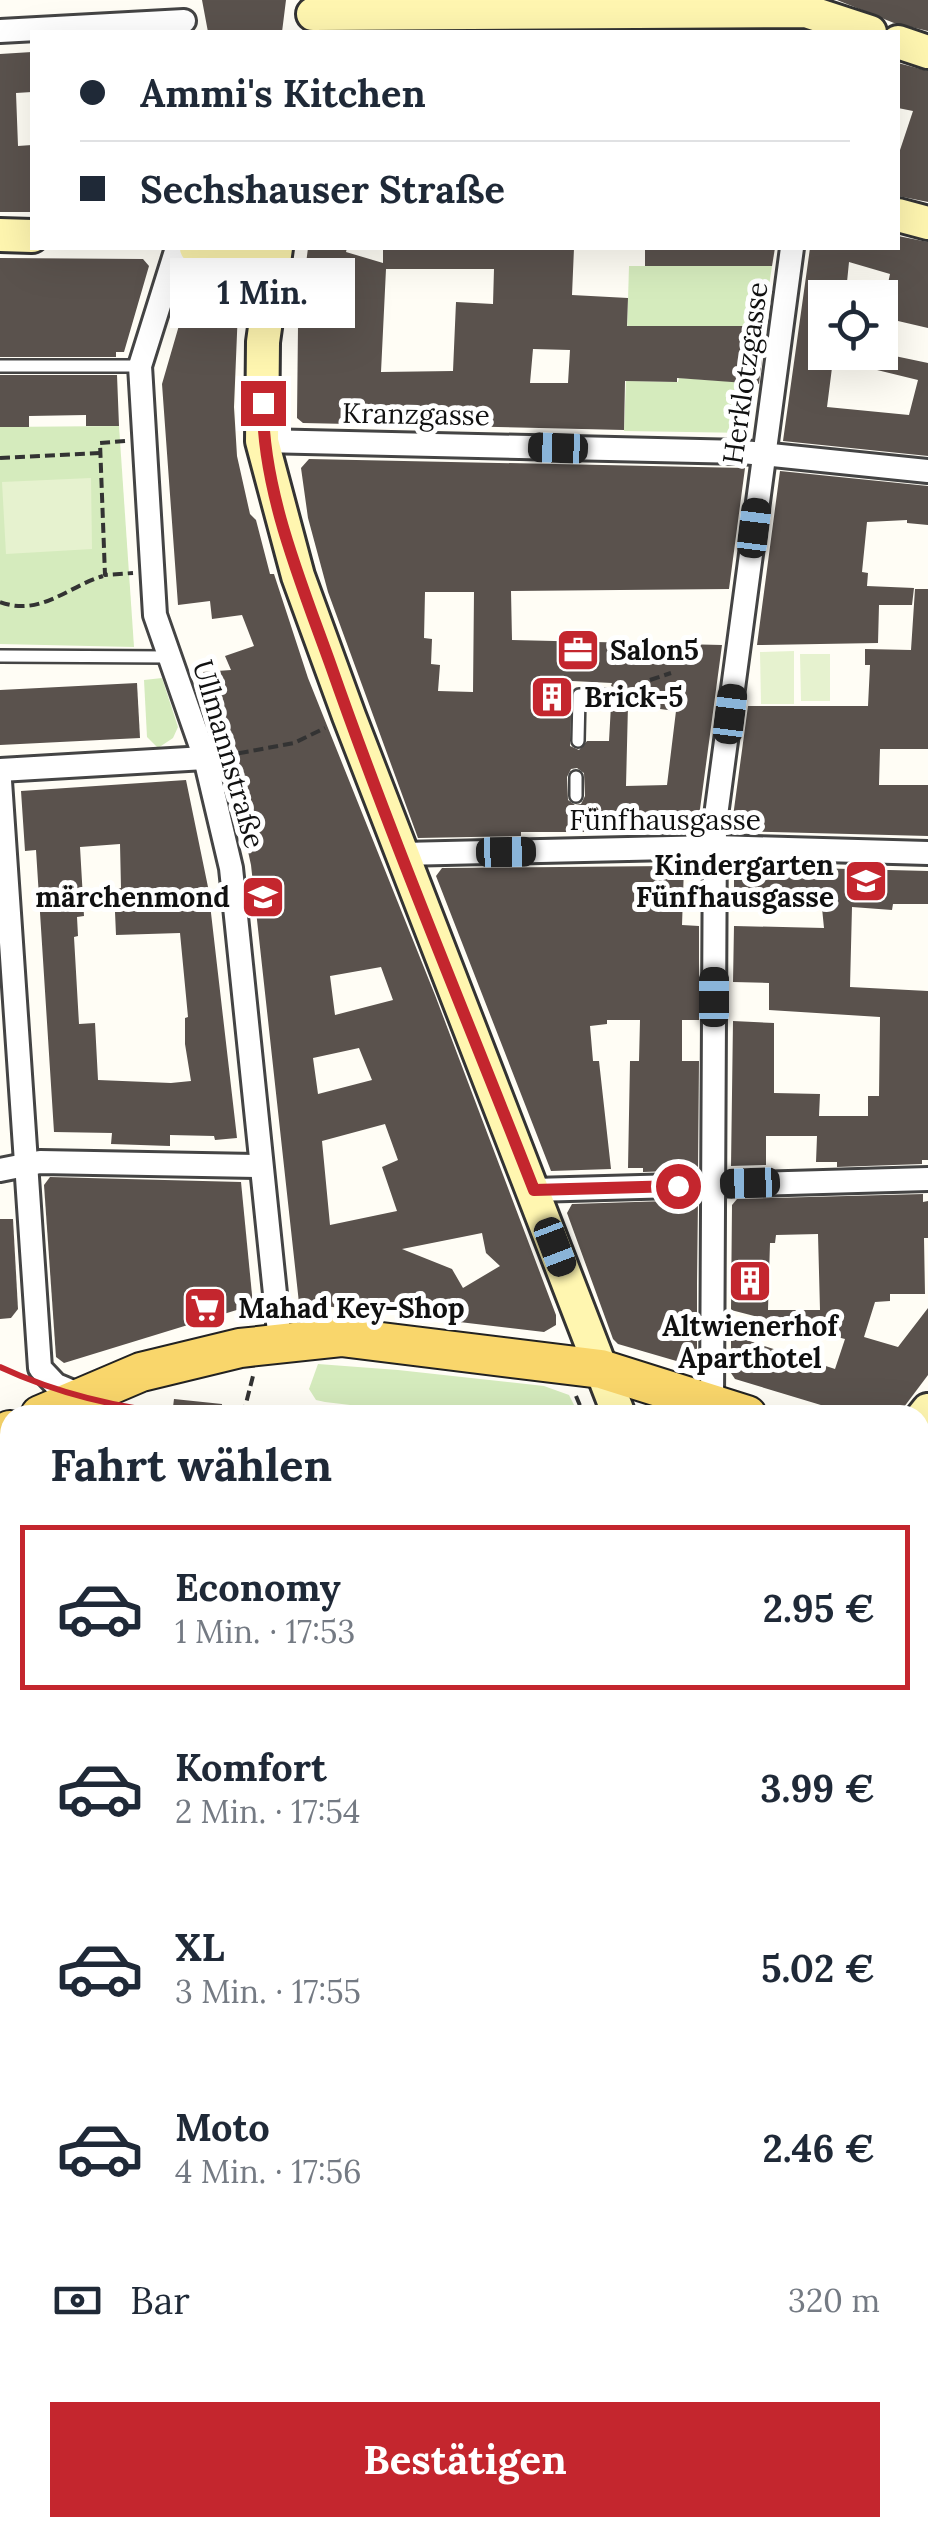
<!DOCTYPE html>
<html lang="de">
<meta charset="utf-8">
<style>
:root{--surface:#fff;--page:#f2f2f3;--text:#1f2937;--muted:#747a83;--line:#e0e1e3;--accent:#c4262e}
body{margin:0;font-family:Lora,serif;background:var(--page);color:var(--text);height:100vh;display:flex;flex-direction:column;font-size:38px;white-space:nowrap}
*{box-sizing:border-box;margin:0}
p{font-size:32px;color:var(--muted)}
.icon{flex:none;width:55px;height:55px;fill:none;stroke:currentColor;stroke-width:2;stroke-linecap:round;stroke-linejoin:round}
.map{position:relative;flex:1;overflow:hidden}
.side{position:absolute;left:0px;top:1405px;width:930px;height:1132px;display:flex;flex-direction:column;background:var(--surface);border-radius:30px 30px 0 0;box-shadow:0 10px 40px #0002}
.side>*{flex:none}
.banner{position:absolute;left:30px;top:30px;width:870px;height:220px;border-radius:0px;box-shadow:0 10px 40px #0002;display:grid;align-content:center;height:220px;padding:0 50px;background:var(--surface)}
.tools{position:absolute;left:808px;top:280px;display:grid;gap:20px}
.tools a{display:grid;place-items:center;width:90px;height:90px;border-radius:0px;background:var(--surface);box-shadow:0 10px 40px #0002;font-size:50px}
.end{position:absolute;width:45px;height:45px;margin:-22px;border:12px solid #c4262e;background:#fff;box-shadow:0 0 0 5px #fff}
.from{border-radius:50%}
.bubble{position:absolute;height:70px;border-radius:0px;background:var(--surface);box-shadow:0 10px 40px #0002;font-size:32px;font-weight:700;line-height:70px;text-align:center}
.car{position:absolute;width:30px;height:60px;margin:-30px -15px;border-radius:12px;box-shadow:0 0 8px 2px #0007;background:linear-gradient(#222 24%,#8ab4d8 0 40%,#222 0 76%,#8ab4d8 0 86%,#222 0)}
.banner b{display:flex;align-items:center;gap:35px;height:95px;font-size:38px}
.banner b+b{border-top:2px solid var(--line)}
.banner i{width:25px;height:25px;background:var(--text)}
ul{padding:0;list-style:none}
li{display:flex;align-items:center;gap:30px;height:165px;margin:0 20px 15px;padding:0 30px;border:5px solid transparent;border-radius:0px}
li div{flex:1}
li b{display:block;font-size:38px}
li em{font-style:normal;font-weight:700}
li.on{border-color:var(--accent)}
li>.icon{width:90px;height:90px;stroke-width:1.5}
h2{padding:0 50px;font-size:45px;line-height:120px}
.pay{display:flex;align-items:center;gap:25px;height:110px;padding:0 50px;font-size:38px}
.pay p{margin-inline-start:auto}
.button{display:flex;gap:20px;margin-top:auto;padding:20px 50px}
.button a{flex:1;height:115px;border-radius:0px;background:var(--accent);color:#fff;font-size:40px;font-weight:700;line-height:115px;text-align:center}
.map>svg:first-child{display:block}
.green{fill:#d5ebbd}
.pitch{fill:#e6f2cf}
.plaza{fill:#f1ede2}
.building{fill:#5a524d;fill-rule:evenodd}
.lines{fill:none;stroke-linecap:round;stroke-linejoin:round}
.lane-casing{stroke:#444;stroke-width:16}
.street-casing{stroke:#444;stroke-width:28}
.secondary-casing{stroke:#333;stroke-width:38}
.primary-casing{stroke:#222;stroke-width:42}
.path{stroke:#333;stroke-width:4;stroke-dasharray:10 5;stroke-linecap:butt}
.lane{stroke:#fff;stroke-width:11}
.street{stroke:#fff;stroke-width:22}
.secondary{stroke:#fff6b0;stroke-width:32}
.primary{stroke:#f9d66b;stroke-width:38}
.tram{stroke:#c4262e;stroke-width:2.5}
.rail{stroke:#c4262e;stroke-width:6}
.route{stroke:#c4262e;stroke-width:12}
.labels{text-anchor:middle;stroke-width:10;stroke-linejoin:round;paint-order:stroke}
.street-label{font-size:28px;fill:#111;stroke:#fff}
.poi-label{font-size:28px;font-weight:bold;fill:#111;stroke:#fff;text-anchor:start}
</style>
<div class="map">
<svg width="928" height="2536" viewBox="0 0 928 2536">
<rect width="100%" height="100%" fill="#fffdf5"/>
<!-- green -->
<g class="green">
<polygon points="629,266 772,266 763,326 627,335"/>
<polygon points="679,378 755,383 750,433 624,431 626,381 678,382"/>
<polygon points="119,426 134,647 0,644 0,427"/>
<polygon points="162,678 178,727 173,738 158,748 147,737 144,680"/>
<polygon points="318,1364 398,1370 544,1386 569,1395 579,1415 434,1415 325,1402 316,1400 309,1389"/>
<polygon points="10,1445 10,1593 0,1599 0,1449"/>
</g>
<!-- pitch -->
<g class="pitch">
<polygon points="91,478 92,549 6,554 2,482"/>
<polygon points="794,651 794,704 761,704 760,652"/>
<polygon points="800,654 830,654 830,701 801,701"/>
</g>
<!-- plaza -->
<polygon class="plaza" points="920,2031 928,2036 928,2115 920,2119"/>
<!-- building -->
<g class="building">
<polygon points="202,0 286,0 282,32 208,32"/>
<polygon points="837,0 928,0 928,31 894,23"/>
<polygon points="32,52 32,92 16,93 18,146 32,145 32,212 0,212 0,54"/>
<polygon points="898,63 928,71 928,202 898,196 898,156 913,111 898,108"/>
<path d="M898 236 928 242V328L898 321 890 355 928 363V456L783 441 810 248H898ZM849 262 890 274 880 321V360L877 370 918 380 909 415 827 407 834 352H825V298H842L843 291 846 292Z"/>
<path d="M308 248H347L346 252 383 263V248H574L572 295 628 298 627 326H766L759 384 677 378V382L625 381 624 430 451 426V420L395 419V425L303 423 297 418 298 326ZM386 269H494L493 304 456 302 453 371 381 372ZM533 349 570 350 568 383H530Z"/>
<polygon points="645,248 775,248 772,266 645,266"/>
<polygon points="0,258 143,259 149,266 124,352 116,352 116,357 0,357"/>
<path d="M196 280 239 285 234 407 237 456 250 514 256 520 270 574H274L308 678 435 995 556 1315V1325L544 1332 299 1303 251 865 218 714 203 672 231 670 225 656 254 646 242 615 212 619 210 601 178 605 162 384 191 284ZM381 967 393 1000 335 1015 330 976ZM359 1048 372 1080 318 1094 313 1058ZM385 1124 398 1160 382 1167 397 1211 330 1225 322 1141ZM482 1233 486 1253 500 1266 463 1288 452 1269 402 1249Z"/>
<polygon points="0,375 117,375 119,426 86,426 86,415 29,416 29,427 0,427"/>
<path d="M309 459 745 468 729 589 511 591 512 640 722 645 698 824 624 823V832H521V836L418 838 328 592 308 518 301 468ZM425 592H474L473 692 438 691 440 665 431 664 432 639 424 638ZM572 681 612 683 611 686 625 691 624 702 611 705 609 741H587L579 750 570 746ZM628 705 676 711 667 785 626 786ZM577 768 584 773 585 796 581 804 575 805 568 800 567 777 571 769Z"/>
<polygon points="780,471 928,486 928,525 907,523 907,520 867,522 862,572 868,573 867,586 914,588 912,605 879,605 878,643 757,645"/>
<polygon points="915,589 928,589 928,749 880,749 879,785 928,785 928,836 737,831 732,824 748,706 868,706 870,665 865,665 865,649 911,650"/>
<polygon points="137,683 140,738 0,745 0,690"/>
<path d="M186 780 208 887 237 1138 215 1140 214 1136 170 1135V1146L111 1144 112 1133 54 1132 36 850 25 851 21 791ZM120 844 121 888 114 889 116 935 180 933 188 1017 185 1018V1044L191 1081 171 1083 98 1080 95 1023 79 1024 74 937 78 936 77 917 84 916 80 847Z"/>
<polygon points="669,866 684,867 682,925 699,926 699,1020 682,1020 682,1061 699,1061 698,1170 643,1172 643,1168 628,1168 630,1061 639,1061 640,1020 607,1020 607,1024 590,1026 593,1061 599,1061 611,1169 551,1171 436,876 442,868"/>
<polygon points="734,866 928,871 928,904 893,904 892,910 852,907 850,987 928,991 928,1160 922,1160 922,1164 837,1167 837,1162 816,1162 817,1136 766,1136 766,1165 731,1166 733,1021 774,1023 774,1093 820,1094 819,1116 868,1116 868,1096 879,1096 880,1017 769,1010 769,983 733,982 734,926 824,928 821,898 734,899"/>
<polygon points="50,1177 241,1182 253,1305 64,1363 56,1357 44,1185"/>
<path d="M923 1194V1202L928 1201V1238H924L925 1294H890V1301L875 1302 864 1337 898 1347 928 1308V1375L898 1415H854L735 1379 731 1373V1335L835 1369 845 1339 731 1310 732 1205 737 1199ZM818 1234 820 1310H768L770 1243H775L776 1235Z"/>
<polygon points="698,1200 697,1284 697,1367 618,1344 613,1339 567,1213 572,1204"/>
<polygon points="0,1219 13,1219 18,1309 11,1318 0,1319"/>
<polygon points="174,1399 222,1404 222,1415 172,1415"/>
</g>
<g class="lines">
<!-- lane casing -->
<g class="lane-casing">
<g id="lane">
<polyline points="0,366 140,366"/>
<polyline points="0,656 170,657"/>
<polyline points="578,741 579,695 617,696"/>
<polyline points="576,796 576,777"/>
</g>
</g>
<!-- street casing -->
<g class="street-casing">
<g id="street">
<polyline points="0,31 184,21"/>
<polyline points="177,248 140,366 155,615 205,758 231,868 280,1342"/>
<polyline points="262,441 743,452 928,471"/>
<polyline points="0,770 205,758"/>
<polyline points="0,781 40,1368 56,1385 80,1395"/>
<polyline points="402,854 715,847 928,853"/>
<polyline points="0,1170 40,1162 261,1166"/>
<polyline points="534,1190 928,1179"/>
<polyline points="712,1403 715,823 792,248"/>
<polyline points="0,1687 10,1678"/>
<polyline points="0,1866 10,1869"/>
<polyline points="920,2012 928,2018"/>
<polyline points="0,2068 10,2071"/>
<polyline points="0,2236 10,2205"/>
<polyline points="0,2514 10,2515"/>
<polyline points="82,2528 137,2536"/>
<polyline points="877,2528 877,2536"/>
<polyline points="62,2536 63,2528"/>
<polyline points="637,2536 638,2528"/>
</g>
</g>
<!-- secondary casing -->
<g class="secondary-casing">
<g id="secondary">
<polyline points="313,14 806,11 870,32"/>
<polyline points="898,42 928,52"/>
<polyline points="898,215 928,223"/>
<polyline points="0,235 32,236"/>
<polyline points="196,248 273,265"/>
<polyline points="276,248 263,342 262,441 298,576 349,716 619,1415"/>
<polyline points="920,1420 928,1410"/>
<polyline points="281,2536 283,2528"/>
</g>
</g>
<!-- primary casing -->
<g class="primary-casing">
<g id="primary">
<polyline points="40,1415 141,1372 240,1348 341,1337 601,1369 747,1415"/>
<polyline points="0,1434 10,1430"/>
<polyline points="920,1485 928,1491"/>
<polyline points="0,1618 10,1611"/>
<polyline points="920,1721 928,1728"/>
</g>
</g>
<!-- path -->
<g class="path">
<polyline points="125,441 100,443 105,575 133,573"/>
<polyline points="0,458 100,453"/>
<path d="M0 602C40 617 67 587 103 576"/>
<polyline points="650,680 671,673"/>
<polyline points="224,756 294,743 325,728"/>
<polyline points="576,1396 584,1415"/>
<polyline points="243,1415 253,1376"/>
<polyline points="0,1472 10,1472"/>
<polyline points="0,1532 10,1532"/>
<polyline points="920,1541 928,1548"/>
<polyline points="920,1638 928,1644"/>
<polyline points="920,1673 928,1679"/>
</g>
<!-- lane -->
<use href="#lane" class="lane"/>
<!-- street -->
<use href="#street" class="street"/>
<!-- secondary -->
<use href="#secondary" class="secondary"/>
<!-- primary -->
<use href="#primary" class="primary"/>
<!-- tram -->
<g class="tram">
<polyline points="0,1485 10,1485"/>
<polyline points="920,1661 928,1667"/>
</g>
<!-- rail -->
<g class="rail">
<path d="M0 1367C60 1395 122 1409 187 1415"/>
<polyline points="920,1610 928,1617"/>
</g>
</g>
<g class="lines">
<!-- route -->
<path class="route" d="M263 403C262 490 302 585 331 666 393 843 466 1016 534 1190L678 1186"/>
</g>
<!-- icons -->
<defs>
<g id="office-square" transform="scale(2.25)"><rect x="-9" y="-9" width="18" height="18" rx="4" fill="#c4262e" stroke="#fff"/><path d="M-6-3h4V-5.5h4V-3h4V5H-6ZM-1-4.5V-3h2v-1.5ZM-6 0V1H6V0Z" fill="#fff"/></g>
<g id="building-square" transform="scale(2.25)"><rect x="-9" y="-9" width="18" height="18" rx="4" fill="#c4262e" stroke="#fff"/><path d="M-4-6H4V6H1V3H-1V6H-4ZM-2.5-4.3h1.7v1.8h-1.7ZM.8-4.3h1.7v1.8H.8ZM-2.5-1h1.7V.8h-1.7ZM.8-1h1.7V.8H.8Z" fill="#fff"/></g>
<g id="school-square" transform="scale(2.25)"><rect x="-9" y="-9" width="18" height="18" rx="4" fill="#c4262e" stroke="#fff"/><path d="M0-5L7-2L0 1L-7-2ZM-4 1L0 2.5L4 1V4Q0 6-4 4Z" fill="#fff"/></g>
<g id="supermarket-square" transform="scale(2.25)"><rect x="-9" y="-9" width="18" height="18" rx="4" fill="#c4262e" stroke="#fff"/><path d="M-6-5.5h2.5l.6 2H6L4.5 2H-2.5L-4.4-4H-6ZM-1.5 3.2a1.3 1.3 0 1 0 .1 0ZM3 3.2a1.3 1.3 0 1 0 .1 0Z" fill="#fff"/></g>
</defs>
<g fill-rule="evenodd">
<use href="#office-square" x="578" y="650"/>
<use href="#building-square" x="552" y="697"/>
<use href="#school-square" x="866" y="881"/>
<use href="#school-square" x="263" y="897"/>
<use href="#building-square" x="750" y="1281"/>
<use href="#supermarket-square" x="205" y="1308"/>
</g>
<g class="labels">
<!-- street labels -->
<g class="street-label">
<text transform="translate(745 373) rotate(-82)" y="10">Herklotzgasse</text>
<text transform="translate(416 414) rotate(1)" y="10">Kranzgasse</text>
<text transform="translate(229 754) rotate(74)" y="10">Ullmannstraße</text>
<text x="665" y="830">Fünfhausgasse</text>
</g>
<!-- poi labels -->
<g class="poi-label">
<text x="610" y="660">Salon5</text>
<text x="584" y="707">Brick-5</text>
<text x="834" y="875" text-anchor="end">Kindergarten<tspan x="834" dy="32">Fünfhausgasse</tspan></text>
<text x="230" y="907" text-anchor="end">märchenmond</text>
<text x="238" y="1318">Mahad Key-Shop</text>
<text x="750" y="1336" text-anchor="middle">Altwienerhof<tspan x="750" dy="32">Aparthotel</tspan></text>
</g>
</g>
</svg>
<div class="tools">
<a><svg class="icon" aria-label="locate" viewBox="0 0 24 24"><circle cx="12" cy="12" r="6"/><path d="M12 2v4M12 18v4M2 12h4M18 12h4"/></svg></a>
</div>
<i class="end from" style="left:678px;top:1186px"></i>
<i class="end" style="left:263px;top:403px"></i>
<div class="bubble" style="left:170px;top:258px;width:185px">1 Min.</div>
<i class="car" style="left:558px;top:448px;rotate:272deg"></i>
<i class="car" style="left:754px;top:528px;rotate:7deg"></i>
<i class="car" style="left:730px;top:714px;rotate:7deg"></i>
<i class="car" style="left:506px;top:852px;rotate:89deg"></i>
<i class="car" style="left:714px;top:997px;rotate:0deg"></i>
<i class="car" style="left:750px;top:1183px;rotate:268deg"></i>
<i class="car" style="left:555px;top:1247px;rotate:159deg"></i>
<div class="banner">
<b><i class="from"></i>Ammi's Kitchen</b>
<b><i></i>Sechshauser Straße</b>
</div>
<section class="side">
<h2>Fahrt wählen</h2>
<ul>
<li class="on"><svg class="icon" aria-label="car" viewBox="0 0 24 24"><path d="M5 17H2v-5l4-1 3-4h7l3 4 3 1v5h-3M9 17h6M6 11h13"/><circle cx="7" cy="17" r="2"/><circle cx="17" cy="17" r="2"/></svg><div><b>Economy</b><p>1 Min. · 17:53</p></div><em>2.95 €</em></li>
<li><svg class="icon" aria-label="car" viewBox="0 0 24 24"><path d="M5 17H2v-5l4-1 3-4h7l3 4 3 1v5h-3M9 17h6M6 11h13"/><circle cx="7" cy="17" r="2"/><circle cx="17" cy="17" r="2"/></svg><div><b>Komfort</b><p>2 Min. · 17:54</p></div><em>3.99 €</em></li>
<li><svg class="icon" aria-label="car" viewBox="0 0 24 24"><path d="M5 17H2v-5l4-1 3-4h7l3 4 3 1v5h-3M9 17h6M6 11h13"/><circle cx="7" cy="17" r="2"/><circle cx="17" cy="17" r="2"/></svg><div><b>XL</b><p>3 Min. · 17:55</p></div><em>5.02 €</em></li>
<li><svg class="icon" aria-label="car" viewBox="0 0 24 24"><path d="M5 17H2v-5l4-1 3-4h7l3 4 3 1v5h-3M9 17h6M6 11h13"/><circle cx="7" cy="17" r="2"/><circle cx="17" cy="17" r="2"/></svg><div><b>Moto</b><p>4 Min. · 17:56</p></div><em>2.46 €</em></li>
</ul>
<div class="pay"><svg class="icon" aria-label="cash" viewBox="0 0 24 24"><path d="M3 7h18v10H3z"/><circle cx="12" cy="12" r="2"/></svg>Bar<p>320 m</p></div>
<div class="button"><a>Bestätigen</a></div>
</section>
</div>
